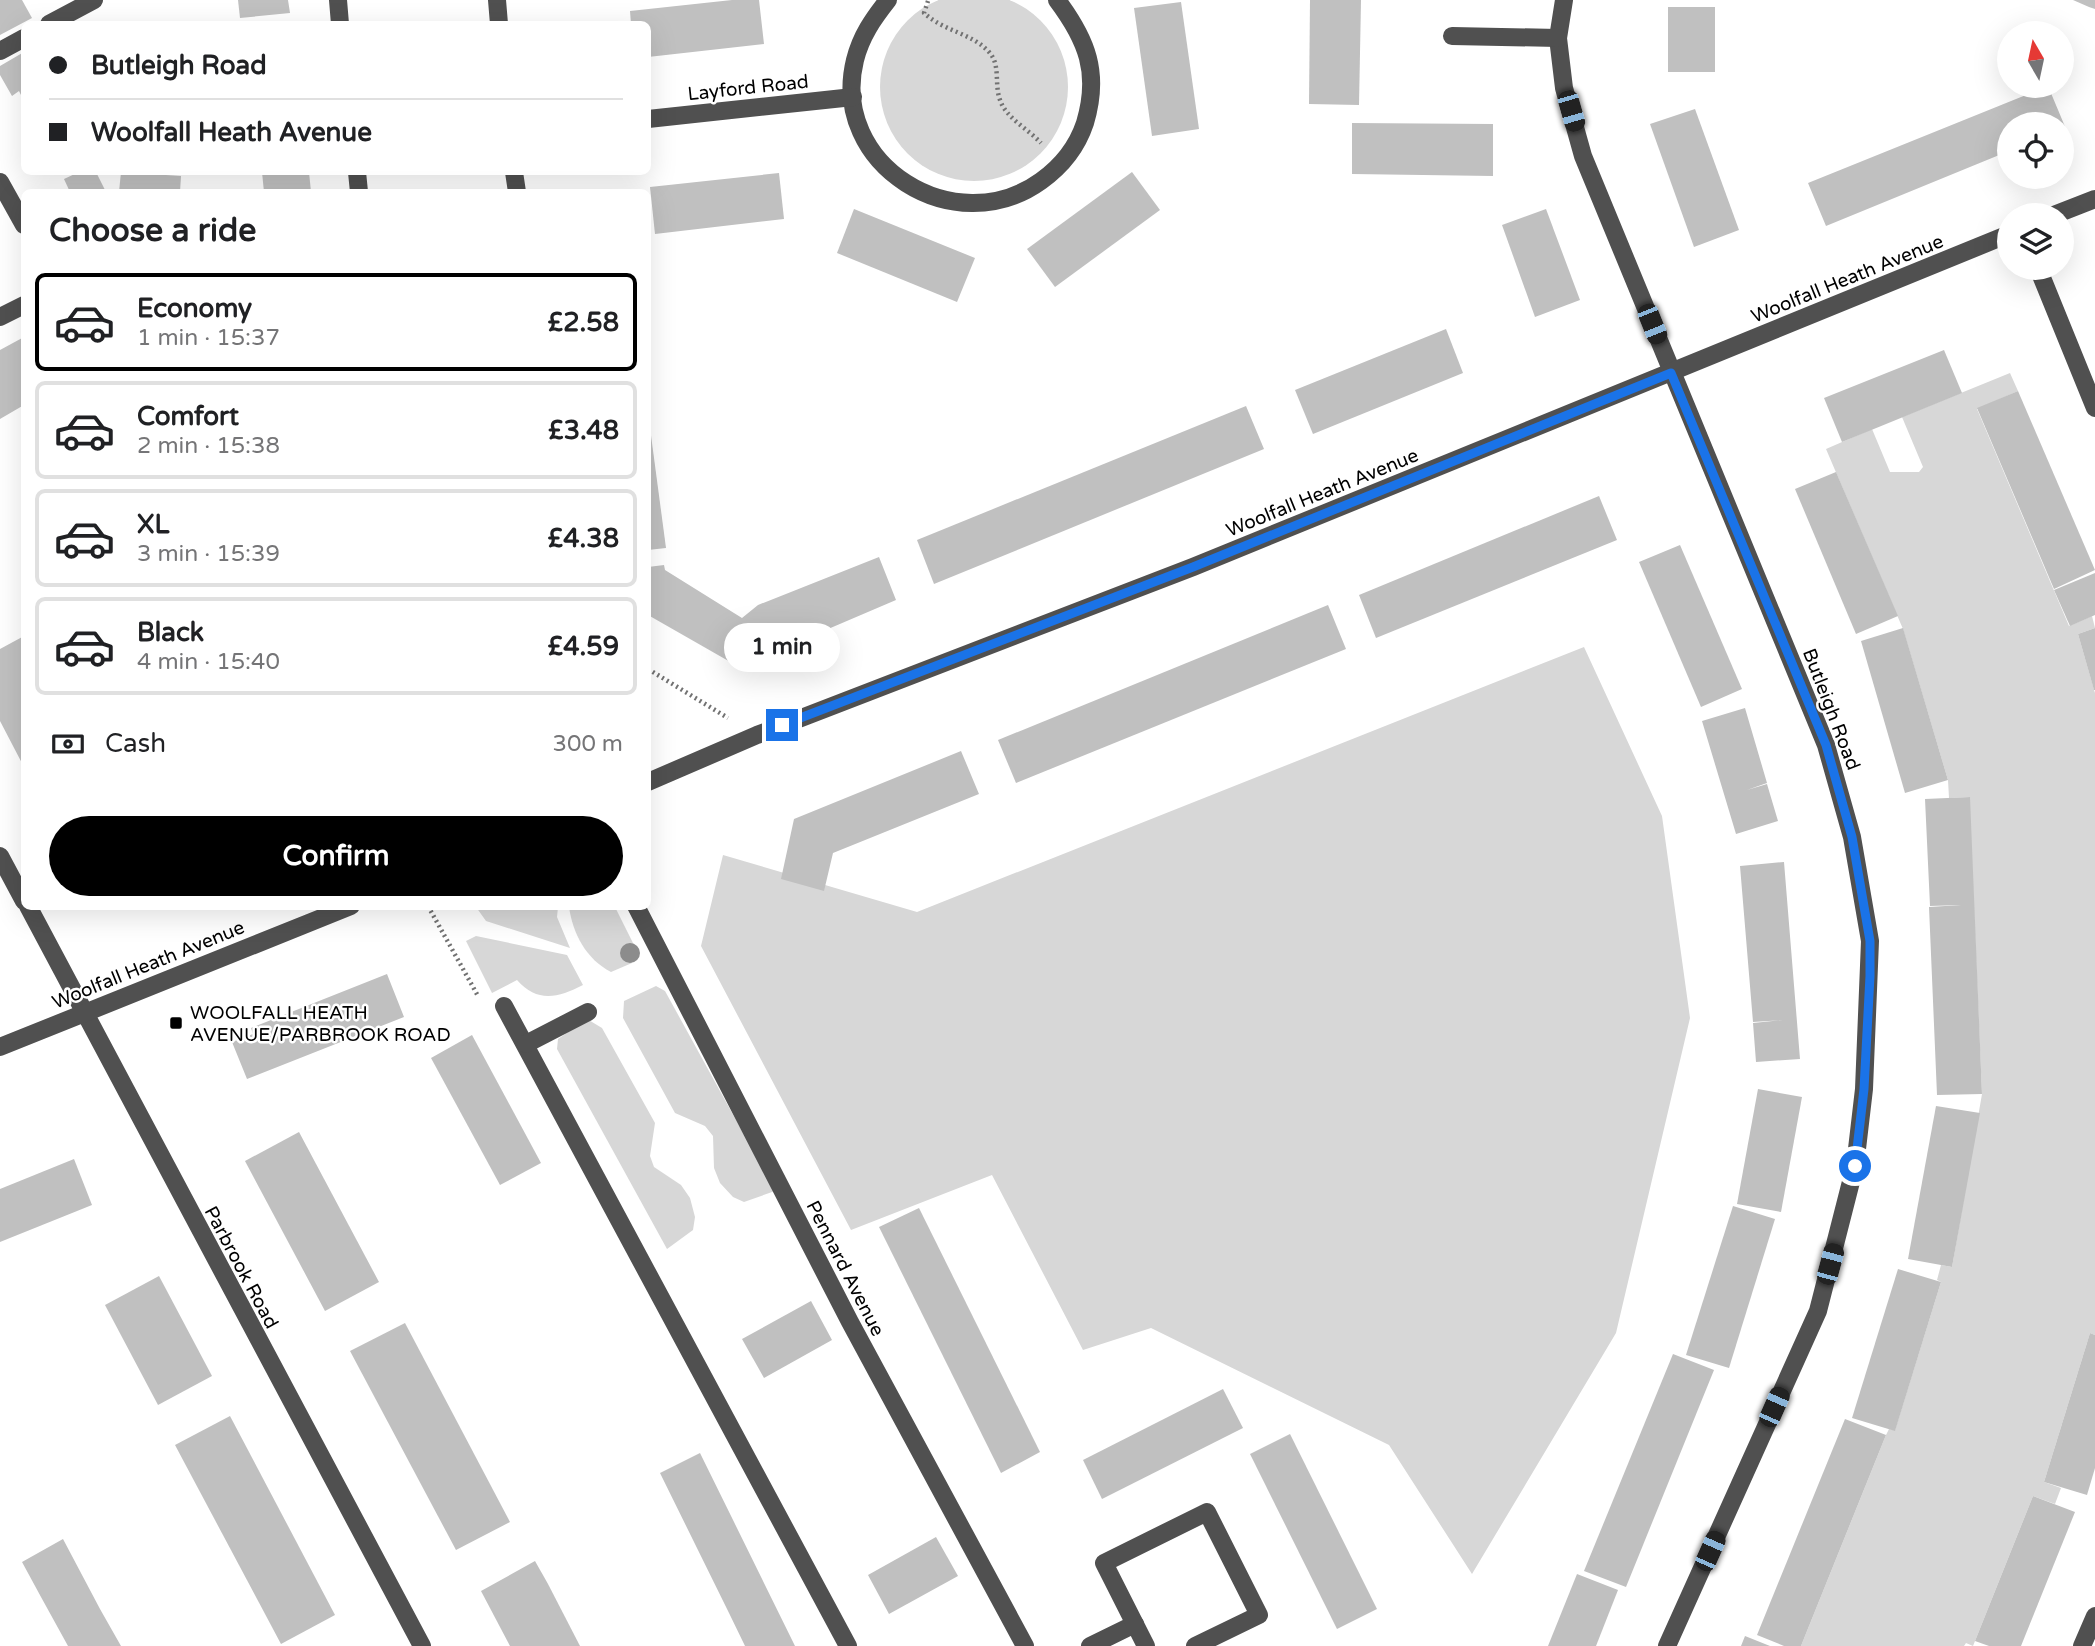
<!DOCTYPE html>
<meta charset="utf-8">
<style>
:root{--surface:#fff;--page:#f2f2f2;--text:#202124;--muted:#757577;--line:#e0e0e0;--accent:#000}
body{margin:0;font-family:"Varela Round",sans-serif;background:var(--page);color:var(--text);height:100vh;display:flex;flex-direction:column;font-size:26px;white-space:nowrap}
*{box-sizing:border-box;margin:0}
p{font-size:23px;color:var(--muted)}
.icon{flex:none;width:38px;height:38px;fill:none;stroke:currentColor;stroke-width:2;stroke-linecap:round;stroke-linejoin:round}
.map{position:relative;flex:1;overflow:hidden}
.drawer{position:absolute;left:21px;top:189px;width:630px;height:721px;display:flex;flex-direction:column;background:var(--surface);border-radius:10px;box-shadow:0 7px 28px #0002}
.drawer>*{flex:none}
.hud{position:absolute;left:21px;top:21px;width:630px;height:154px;border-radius:10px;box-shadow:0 7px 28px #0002;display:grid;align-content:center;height:154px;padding:0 28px;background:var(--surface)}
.needle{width:46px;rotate:351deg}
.tools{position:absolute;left:1997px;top:21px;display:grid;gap:14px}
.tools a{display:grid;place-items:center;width:77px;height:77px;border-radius:50%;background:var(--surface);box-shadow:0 7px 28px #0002;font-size:35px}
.end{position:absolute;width:32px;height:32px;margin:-16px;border:9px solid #1a73e8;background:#fff;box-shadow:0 0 0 4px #fff}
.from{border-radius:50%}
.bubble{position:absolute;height:49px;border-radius:24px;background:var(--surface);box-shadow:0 7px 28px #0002;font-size:23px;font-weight:800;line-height:49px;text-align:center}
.car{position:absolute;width:21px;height:42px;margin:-21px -10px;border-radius:9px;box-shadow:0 0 5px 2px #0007;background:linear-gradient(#222 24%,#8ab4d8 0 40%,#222 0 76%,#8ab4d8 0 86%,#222 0)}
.hud b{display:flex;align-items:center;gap:24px;height:66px;font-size:26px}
.hud b+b{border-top:2px solid var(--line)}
.hud i{width:18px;height:18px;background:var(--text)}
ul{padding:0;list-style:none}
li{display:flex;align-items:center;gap:21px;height:98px;margin:0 14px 10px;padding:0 14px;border:4px solid var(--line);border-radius:10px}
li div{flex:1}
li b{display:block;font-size:26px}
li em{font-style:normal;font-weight:800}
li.selected{border-color:var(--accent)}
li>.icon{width:63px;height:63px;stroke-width:1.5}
h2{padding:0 28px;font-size:32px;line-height:84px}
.pay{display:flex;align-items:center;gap:18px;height:77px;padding:0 28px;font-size:26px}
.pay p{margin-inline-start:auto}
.button{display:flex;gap:14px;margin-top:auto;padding:14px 28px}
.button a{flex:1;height:80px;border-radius:42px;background:var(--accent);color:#fff;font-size:28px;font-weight:800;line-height:80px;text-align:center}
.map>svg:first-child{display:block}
.green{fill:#d7d7d7}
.building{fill:#c0c0c0}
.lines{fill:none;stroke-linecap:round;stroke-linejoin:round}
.path{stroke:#727272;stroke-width:4.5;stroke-dasharray:2 3.5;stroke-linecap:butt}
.minor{stroke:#505050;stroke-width:18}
.tree{fill:#8c8c8c}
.route{stroke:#1a73e8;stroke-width:9}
.poi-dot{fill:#000;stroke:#fff;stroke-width:2.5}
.labels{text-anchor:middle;stroke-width:5;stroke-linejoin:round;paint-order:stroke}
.street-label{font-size:19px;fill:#000;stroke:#fff}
.poi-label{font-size:19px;fill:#000;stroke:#fff;text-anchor:start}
</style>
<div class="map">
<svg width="2095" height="1646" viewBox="0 0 2095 1646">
<rect width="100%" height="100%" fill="#fff"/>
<!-- green -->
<g class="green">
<circle cx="974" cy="87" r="94"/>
<polygon points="2010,373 2018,391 1977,409 2069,626 2092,616 2095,628 2078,634 2095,693 2095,1335 2090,1333 2044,1482 2061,1488 2055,1504 2033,1496 1973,1646 1966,1643 1964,1646 1801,1646 1886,1435 1889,1429 1895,1430 1941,1282 1937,1280 1941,1265 1952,1267 1982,1094 1969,797 1949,798 1948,780 1903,629 1826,449 1872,429 1890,472 1919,472 1923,467 1902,417"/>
<polygon points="1584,647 1662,816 1690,1018 1616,1333 1472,1574 1389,1445 1151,1328 1083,1350 992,1175 851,1230 701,946 723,855 917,912"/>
<polygon points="476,907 558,907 557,917 570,948 486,921"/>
<path d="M569 907H615L634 945 632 963 611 972C586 959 573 934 569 907Z"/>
<path d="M476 936 567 955 583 985C558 998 537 1003 517 980L492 993 466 941Z"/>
<polygon points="656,986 665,991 775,1191 744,1202 733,1197 720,1183 714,1168 713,1136 705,1126 675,1113 623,1018 624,1001"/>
<polygon points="587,1019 602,1028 655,1123 650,1156 654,1167 681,1185 690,1198 695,1217 693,1230 667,1249 557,1049 558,1039"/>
</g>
<!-- building -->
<g class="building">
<polygon points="0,0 22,0 32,18 0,35"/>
<polygon points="238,0 288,0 290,13 240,18"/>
<polygon points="732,0 759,0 764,44 648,57 648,24 631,24 630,11"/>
<polygon points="1310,0 1361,0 1359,105 1309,104"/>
<polygon points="2073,0 2095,0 2095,9 2089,7"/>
<polygon points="1181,2 1199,129 1152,136 1134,8"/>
<rect x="1668" y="7" width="47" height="65"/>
<polygon points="24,52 24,101 19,91 12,96 0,75 0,66"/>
<polygon points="2048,86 2066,129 2062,130 2062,124 2009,124 2009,151 1826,226 1808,183"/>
<polygon points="1695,109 1739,230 1694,247 1650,124"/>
<polygon points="1352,123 1493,124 1493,176 1352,174"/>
<polygon points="79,172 96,172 106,192 70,192 64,179"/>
<polygon points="121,172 181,176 180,192 119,192"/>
<polygon points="262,172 309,172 311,192 264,192"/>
<polygon points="1132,172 1160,210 1055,287 1027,249"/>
<polygon points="779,173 784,219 655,234 650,187"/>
<polygon points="854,209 975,258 957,302 837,253"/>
<polygon points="1546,209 1580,300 1535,317 1502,225"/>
<polygon points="1446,329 1463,373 1313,434 1295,390"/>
<polygon points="24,337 24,405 0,419 0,350"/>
<polygon points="1944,350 1962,393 1842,442 1824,398"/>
<polygon points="2018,391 2095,570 2054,589 1977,408"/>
<polygon points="1246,406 1264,449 934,584 917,540"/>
<polygon points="648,413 666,548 648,550"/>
<polygon points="1836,472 1898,616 1856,634 1795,489"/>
<polygon points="1599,496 1617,540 1376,638 1359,595"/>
<polygon points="1680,545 1742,689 1701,707 1639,562"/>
<polygon points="879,557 896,600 739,667 648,615 648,567 664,565 665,570 742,618 758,605"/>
<polygon points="2095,573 2095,615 2070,626 2054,590"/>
<polygon points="1328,605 1346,649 1016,783 998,740"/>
<polygon points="1903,628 1948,780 1905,793 1861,641"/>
<polygon points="2095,628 2095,690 2094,690 2078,634"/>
<polygon points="24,636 22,665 24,767 0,721 0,649"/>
<polygon points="1745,708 1767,783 1747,790 1767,784 1778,821 1736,834 1702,721"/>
<polygon points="961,751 979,794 833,853 824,891 781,879 794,819"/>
<polygon points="1970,797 1982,1094 1937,1095 1929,907 1961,905 1930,906 1925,799"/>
<polygon points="1784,862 1800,1059 1756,1062 1753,1023 1783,1020 1753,1022 1740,866"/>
<polygon points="387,974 404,1017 247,1079 232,1042 253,1034 251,1028"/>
<polygon points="472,1035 541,1163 500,1185 431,1058"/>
<polygon points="1758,1089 1802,1097 1781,1212 1737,1204"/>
<polygon points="1936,1106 1980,1113 1952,1267 1908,1259"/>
<polygon points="299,1132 379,1282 325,1311 245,1161"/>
<polygon points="74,1159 92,1205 0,1242 0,1189"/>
<polygon points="1733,1206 1775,1219 1729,1368 1686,1355"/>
<polygon points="919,1208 1040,1452 1001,1473 879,1227"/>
<polygon points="1898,1269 1941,1282 1895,1431 1852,1418"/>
<polygon points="159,1276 212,1376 158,1405 105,1305"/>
<polygon points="811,1301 832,1340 764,1378 742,1339"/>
<polygon points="405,1323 510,1522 456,1550 350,1351"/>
<polygon points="2090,1333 2095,1335 2095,1468 2087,1495 2044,1482"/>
<polygon points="1673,1354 1714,1370 1626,1587 1584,1571"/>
<polygon points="1223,1389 1243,1428 1102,1499 1083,1460"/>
<polygon points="230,1416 335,1615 281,1644 175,1445"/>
<polygon points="1845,1419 1886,1435 1801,1646 1784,1646 1757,1635"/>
<polygon points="1290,1434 1377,1609 1337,1629 1250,1454"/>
<polygon points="700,1453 734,1522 795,1646 745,1646 729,1613 660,1473"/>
<polygon points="2033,1496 2075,1512 2021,1646 1989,1646 1975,1641"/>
<polygon points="936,1537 958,1576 889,1614 868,1575"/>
<polygon points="63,1539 100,1609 121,1646 68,1646 41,1597 22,1562"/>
<polygon points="535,1561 548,1584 580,1646 510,1646 481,1591"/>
<polygon points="1577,1574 1618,1590 1596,1646 1548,1646"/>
<polygon points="1745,1636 1770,1646 1741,1646"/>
</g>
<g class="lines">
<!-- path -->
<g class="path">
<path d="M928 1 924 13C945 32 972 33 989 52 1001 65 994 84 1000 100 1006 118 1028 129 1041 143"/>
<polyline points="648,669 728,718"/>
<polyline points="428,906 478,996"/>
</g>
<!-- minor -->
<g class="minor">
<polyline points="338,0 340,24"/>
<polyline points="497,0 499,24"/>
<path d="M888 0C873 19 861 36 855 60 829 165 955 243 1041 181 1062 166 1077 147 1085 123 1100 73 1087 40 1057 0"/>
<polyline points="1564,0 1558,38 1564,88 1583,156 1826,745 1852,837 1870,941 1864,1089 1855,1166 1818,1311 1667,1646"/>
<polyline points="49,24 94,0"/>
<polyline points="1452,36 1558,38"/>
<polyline points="0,51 24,38"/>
<polyline points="648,119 853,97"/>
<polyline points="357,172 359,192"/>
<polyline points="514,172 517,192"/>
<polyline points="0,182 24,225"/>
<polyline points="2054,215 2095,199"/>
<polyline points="2038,268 2095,408"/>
<polyline points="0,317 24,305"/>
<polyline points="648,782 757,735 1193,567 2009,234"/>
<polyline points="0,856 24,901"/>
<polyline points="28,906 422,1646"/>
<polyline points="636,906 850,1322 1025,1646"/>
<polyline points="504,1006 848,1646"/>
<polyline points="526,1044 588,1012"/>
<polyline points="0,1047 351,906"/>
<polyline points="1090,1646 1135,1624"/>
<polyline points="1146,1646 1104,1563 1207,1512 1259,1615 1195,1646"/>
<polyline points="2082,1646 2095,1616"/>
</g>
</g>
<!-- trees -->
<circle class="tree" cx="630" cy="953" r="10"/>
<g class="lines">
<!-- route -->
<polyline class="route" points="782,725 1193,567 1671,373 1826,745 1852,837 1870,941 1870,976 1864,1089 1855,1166"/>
</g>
<!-- markers -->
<rect class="poi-dot" x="169" y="1016" width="14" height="14" rx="3.5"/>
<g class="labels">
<!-- street labels -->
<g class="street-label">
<text transform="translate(748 87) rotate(-6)" y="7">Layford Road</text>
<text transform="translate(1847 278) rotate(-22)" y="7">Woolfall Heath Avenue</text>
<text transform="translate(1322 492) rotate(-22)" y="7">Woolfall Heath Avenue</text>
<text transform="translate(1832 709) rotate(69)" y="7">Butleigh Road</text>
<text transform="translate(148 964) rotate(-22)" y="7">Woolfall Heath Avenue</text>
<text transform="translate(242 1267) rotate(62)" y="7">Parbrook Road</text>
<text transform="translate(846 1268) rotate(63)" y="7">Pennard Avenue</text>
</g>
<!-- poi labels -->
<g class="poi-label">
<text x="190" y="1019">WOOLFALL HEATH<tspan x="190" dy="22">AVENUE/PARBROOK ROAD</tspan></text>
</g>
</g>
</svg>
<div class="tools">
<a><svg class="needle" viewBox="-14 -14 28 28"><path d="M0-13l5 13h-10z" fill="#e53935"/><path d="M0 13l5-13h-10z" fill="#757577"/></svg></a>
<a><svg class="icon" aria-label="locate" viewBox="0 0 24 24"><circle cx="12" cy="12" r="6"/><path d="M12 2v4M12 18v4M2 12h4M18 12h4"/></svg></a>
<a><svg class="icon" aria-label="layers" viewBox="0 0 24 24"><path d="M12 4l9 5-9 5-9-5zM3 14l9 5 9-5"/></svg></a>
</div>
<i class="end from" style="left:1855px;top:1166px"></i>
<i class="end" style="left:782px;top:725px"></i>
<div class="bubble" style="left:724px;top:623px;width:116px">1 min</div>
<i class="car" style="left:1571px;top:111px;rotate:164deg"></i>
<i class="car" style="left:1652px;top:324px;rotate:158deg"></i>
<i class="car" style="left:1830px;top:1264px;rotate:15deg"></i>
<i class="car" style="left:1774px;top:1407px;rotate:24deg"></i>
<i class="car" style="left:1710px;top:1551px;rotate:24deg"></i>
<div class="hud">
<b><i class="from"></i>Butleigh Road</b>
<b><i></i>Woolfall Heath Avenue</b>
</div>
<section class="drawer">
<h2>Choose a ride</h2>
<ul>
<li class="selected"><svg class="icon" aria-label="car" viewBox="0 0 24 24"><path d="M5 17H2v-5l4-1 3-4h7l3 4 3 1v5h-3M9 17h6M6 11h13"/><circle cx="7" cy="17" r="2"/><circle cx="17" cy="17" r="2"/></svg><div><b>Economy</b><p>1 min · 15:37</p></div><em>£2.58</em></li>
<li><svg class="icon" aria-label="car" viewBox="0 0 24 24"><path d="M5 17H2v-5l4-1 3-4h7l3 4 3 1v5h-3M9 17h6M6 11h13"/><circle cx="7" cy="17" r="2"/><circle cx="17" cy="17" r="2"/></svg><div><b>Comfort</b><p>2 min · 15:38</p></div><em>£3.48</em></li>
<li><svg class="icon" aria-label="car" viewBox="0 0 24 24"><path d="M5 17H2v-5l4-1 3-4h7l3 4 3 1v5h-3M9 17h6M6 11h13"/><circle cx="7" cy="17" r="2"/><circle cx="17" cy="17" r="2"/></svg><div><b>XL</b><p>3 min · 15:39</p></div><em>£4.38</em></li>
<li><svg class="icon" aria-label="car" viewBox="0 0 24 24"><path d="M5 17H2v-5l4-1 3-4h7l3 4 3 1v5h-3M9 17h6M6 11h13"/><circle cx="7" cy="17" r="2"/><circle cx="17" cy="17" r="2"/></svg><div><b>Black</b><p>4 min · 15:40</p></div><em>£4.59</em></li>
</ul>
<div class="pay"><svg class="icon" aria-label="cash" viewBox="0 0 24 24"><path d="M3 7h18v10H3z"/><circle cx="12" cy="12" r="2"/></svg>Cash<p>300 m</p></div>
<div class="button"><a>Confirm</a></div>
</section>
</div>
